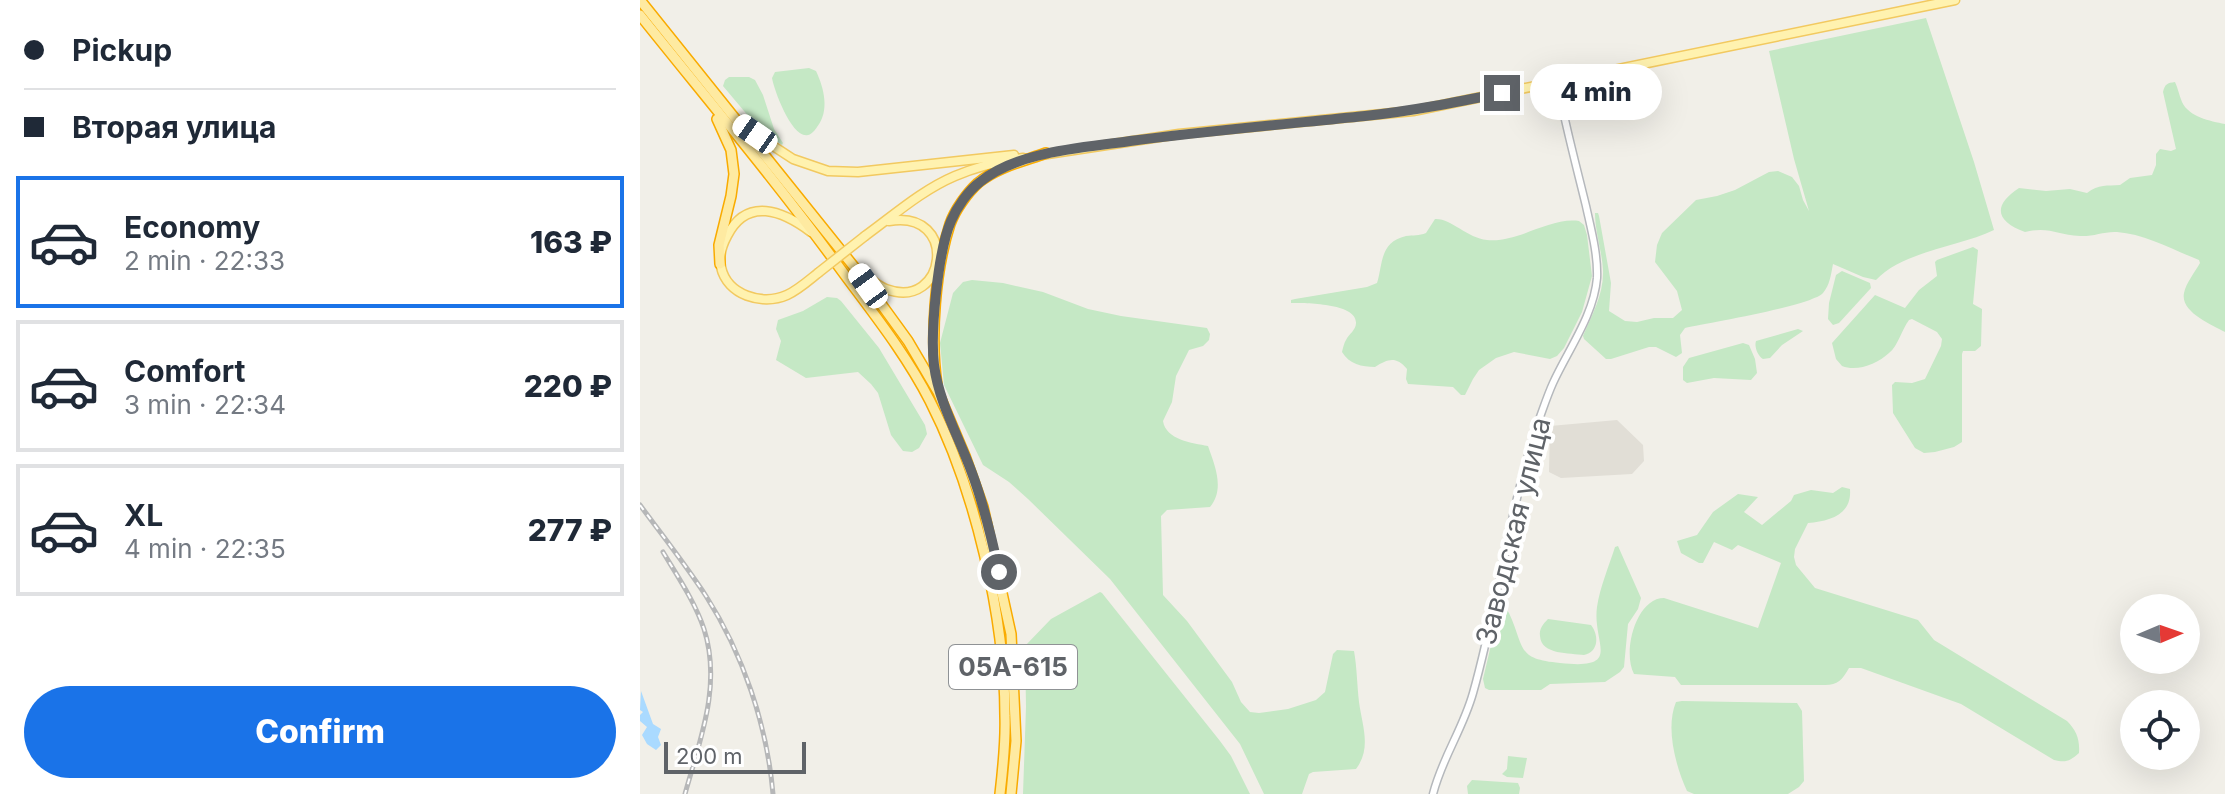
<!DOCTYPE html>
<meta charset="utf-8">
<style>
:root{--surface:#fff;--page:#f2f2f3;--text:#1f2937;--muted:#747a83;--line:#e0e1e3;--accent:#1a73e8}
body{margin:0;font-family:Inter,sans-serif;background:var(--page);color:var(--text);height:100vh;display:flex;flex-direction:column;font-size:30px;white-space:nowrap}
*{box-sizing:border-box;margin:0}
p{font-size:26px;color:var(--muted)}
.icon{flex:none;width:44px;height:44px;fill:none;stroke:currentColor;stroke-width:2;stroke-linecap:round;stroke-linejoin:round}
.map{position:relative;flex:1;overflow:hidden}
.details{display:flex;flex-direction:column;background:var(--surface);width:640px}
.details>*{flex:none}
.banner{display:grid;align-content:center;height:176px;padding:0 24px;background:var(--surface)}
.needle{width:52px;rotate:88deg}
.controls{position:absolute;left:1480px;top:594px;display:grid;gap:16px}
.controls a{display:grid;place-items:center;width:80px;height:80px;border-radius:50%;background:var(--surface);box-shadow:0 8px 32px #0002;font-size:40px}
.scale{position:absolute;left:24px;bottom:20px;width:142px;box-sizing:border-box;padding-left:8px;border:4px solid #5f6368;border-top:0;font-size:22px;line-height:28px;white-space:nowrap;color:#5f6368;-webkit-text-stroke:6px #fff;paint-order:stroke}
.end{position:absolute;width:36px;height:36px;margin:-18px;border:10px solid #5f6368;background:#fff;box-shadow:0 0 0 4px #fff}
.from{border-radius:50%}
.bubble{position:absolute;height:56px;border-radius:28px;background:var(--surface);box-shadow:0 8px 32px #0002;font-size:26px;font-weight:800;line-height:56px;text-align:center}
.car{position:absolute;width:24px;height:48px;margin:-24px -12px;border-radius:10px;box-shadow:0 0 6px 2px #0007;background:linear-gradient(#fff 24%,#345 0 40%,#fff 0 76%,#345 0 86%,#fff 0)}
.banner b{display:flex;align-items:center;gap:28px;height:76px;font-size:30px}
.banner b+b{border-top:2px solid var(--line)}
.banner i{width:20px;height:20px;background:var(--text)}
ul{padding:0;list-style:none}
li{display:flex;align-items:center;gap:24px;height:132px;margin:0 16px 12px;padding:0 8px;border:4px solid var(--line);border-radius:0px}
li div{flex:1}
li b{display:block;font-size:30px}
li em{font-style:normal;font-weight:800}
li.active{border-color:var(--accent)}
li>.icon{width:72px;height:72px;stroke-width:1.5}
.cta{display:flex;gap:16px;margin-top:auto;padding:16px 24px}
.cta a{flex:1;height:92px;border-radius:48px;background:var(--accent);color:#fff;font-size:32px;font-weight:800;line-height:92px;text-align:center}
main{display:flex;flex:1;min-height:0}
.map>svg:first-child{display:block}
.education{fill:#e1ded6}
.green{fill:#c5e8c5}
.water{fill:#aadaff}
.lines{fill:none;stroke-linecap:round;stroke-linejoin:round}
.tertiary-casing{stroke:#b5b8bc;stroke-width:9}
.primary-casing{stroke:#f2c960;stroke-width:11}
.trunk-casing{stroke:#f9ab00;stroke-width:12}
.tertiary{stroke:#fff;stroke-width:6}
.primary{stroke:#fff2af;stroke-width:8}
.trunk{stroke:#feeaa1;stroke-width:9}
.rail-casing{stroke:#b6b7b8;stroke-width:5}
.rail{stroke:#fff;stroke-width:2;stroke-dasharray:6;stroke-linecap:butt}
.primary-bridge-casing{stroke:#f2c960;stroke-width:11;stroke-linecap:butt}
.primary-bridge{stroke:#fff2af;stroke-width:8}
.route{stroke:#5f6368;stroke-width:10}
.labels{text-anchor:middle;stroke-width:8;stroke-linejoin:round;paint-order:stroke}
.shield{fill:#fff;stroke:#8f9295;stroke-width:2}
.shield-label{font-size:26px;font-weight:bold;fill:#5f6368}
.street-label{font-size:28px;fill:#5f6368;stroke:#fff}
</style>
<main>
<section class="details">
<div class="banner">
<b><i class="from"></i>Pickup</b>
<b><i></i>Вторая улица</b>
</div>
<ul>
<li class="active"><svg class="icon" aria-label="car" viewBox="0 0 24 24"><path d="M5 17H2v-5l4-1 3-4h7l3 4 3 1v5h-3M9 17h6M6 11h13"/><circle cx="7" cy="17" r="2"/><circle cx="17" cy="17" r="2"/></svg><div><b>Economy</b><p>2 min · 22:33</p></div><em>163 ₽</em></li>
<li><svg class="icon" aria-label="car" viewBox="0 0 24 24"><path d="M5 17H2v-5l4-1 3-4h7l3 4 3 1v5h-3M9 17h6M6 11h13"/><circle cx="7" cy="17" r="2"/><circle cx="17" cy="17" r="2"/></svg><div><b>Comfort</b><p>3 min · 22:34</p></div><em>220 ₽</em></li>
<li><svg class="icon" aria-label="car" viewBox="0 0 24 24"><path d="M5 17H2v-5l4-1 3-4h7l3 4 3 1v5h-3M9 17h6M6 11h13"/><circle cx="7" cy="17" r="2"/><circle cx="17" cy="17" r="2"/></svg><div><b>XL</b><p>4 min · 22:35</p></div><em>277 ₽</em></li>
</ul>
<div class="cta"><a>Confirm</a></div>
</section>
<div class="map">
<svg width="1585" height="794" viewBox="0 0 1585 794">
<rect width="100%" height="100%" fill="#f1efe8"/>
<!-- education -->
<polygon class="education" points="977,420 1003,445 1004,461 992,474 921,478 909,472 910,426"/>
<!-- green -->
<g class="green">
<path d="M1286 18 1334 162 1354 230C1319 247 1263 251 1236 280L1223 277 1193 264C1191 274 1190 285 1183 293 1171 306 1068 323 1045 328L1040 335 1042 353 1036 357 1016 347H1009L971 359H966L944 339 943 336C952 315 964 294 963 270 962 251 955 232 955 213H958L959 216 971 283 969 311 985 321 997 322 1014 318H1033L1042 310 1037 291 1015 262 1017 245 1022 233 1056 200 1077 196 1095 190 1129 172 1138 171 1152 177 1159 186 1163 200 1169 211 1154 159 1129 51Z"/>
<path d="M169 68 176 71C184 88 190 111 177 127 176 129 171 135 168 135 152 139 134 90 132 78L135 72Z"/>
<polygon points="89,77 109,77 115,80 123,95 134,129 143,143 142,145 120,130 83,86 85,80"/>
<path d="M1535 82C1538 88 1539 95 1542 102 1549 117 1570 121 1585 124V332C1572 325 1540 312 1544 293 1546 283 1555 272 1560 263L1559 260C1533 250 1505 234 1477 232 1465 231 1452 237 1440 236 1417 235 1409 226 1385 232 1356 221 1352 206 1379 188L1406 191 1430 189 1447 193C1459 184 1467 186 1480 185L1490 178 1512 175 1516 165V154L1520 149 1531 151 1536 149 1523 92C1525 84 1527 83 1535 82Z"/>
<path d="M795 219C811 218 827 238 847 240 879 243 909 217 939 221L944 225 947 235 952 276 942 312 924 348 917 356 910 359 874 352 856 358 839 370 833 379 825 395H821L813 387 768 384 766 379 767 369C756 356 748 359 735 367 722 367 709 364 702 352 703 348 704 343 706 340 709 334 716 330 716 323 717 303 665 303 651 303V300L655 299 727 287 737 283C743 265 739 242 766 236 773 235 779 236 786 233Z"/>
<path d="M1333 247 1338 250 1333 304 1342 309 1341 346 1335 351H1323L1322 354V442L1314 447 1295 452 1284 453 1275 448 1253 413 1252 385 1255 382 1272 383 1285 379 1301 346 1302 339 1297 332 1272 319 1269 320C1262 329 1258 346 1249 353 1237 364 1217 372 1202 366L1196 359 1192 343 1235 295 1265 308 1279 290 1297 276 1295 262 1297 260Z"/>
<polygon points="1202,271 1230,283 1231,288 1199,323 1193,325 1188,319 1189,303 1196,275"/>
<path d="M332 280 363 283 403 292 448 309 481 316 567 328 570 334 569 340 563 346 549 350 536 376 532 402 523 421C526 440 552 443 568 446 575 466 585 489 570 507L527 510 521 516 523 595 547 621 592 682 601 702 610 712 619 713 648 709 676 700 685 692 693 654 697 650 714 651C717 668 717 684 719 702 722 725 732 748 716 769L673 772 669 774 662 794H624L600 744 470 579 388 499 369 482 343 465 304 385 300 343 313 293 323 282Z"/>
<polygon points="187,297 197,298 201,301 239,348 285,425 287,434 279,448 272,452 263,451 251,435 238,393 231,384 218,372 166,378 136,360 141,341 136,329 138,320 163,311"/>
<path d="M1158 329 1163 331 1142 345 1130 358 1123 359C1118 356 1114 347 1116 341Z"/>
<polygon points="1103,343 1109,345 1115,359 1117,373 1111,380 1074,378 1047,383 1043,380 1043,367 1049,358"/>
<path d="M1202 487 1210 489C1212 515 1190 521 1168 523L1155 549 1154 557 1156 565 1175 588 1278 620 1294 640 1427 721C1436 730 1440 739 1439 753 1430 761 1426 763 1414 760L1321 704 1221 668H1209C1202 680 1198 685 1185 685H1041L1035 677 994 674C982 652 996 598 1024 598L1118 628 1141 563 1098 545 1092 550 1074 542 1063 563H1059L1041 553 1037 541 1057 535 1073 512 1098 494 1118 497 1104 512 1122 525 1151 501 1154 495 1171 490 1193 493Z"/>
<path d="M978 546 1001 598 998 609 988 624 984 667 980 672 965 682 910 684 901 690H849L845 688 843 679 860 607 866 609 869 613C885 647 875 659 920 663 984 670 952 644 957 607 960 587 969 566 975 547Z"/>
<polygon points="460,592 462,593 580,741 591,756 610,794 383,794 386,707 385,646 411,619"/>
<path d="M908 619 951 625C959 635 959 652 944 655 930 653 901 655 900 636 899 629 903 624 908 619Z"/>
<path d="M1042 701 1157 703 1162 711 1164 781 1159 787 1148 794H1054L1047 791C1036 767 1025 728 1036 702Z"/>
<polygon points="868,756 887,758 883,778 867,777 862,774 867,769"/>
<polygon points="832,780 878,783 880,788 879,794 828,794 827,786"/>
</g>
<!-- water -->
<polygon class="water" points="1,691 13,724 21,729 18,737 21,745 16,750 7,744 2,735 7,727 0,721 0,715 3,712 0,710"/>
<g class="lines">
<!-- tertiary casing -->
<g class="tertiary-casing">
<path id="tertiary" d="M793 794C802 758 823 729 833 693 859 602 869 507 900 417 904 406 908 394 913 383 928 350 954 315 957 278 958 254 951 229 946 206 936 165 925 124 917 82"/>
</g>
<!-- primary casing -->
<g class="primary-casing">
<g id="primary">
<polyline points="104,127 153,159 188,171 218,172 374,155"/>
<polyline points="401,155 539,134 773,111 1315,0"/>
<path d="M171 232C143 211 107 196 87 236 82 245 79 257 81 267 87 295 122 306 147 295 158 290 168 281 178 273"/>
<path d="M225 236C254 215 282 190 315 176 336 167 361 161 383 158"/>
<path d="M220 271C228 277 236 285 246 289 307 312 320 209 249 221"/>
</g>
</g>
<!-- trunk casing -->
<g class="trunk-casing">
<g id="trunk">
<polyline points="0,0 215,268 268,341 298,392 325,456 343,507 371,634 376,741 371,794"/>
<path d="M0 15C68 100 138 183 202 271 233 313 266 354 290 401 335 489 365 617 365 716 366 742 363 768 360 794"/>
<polyline points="77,119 91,150 94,174 91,196 79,245 80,264"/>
<path d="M297 385C290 337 295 270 310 224 315 210 327 193 338 183 357 167 384 161 406 153"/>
</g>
</g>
<!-- tertiary -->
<use href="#tertiary" class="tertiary"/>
<!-- primary -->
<use href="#primary" class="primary"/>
<!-- trunk -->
<use href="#trunk" class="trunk"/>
<!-- rail casing -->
<g class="rail-casing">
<g id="rail">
<path d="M0 505C22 535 45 564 66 596 103 654 127 725 133 794"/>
<path d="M23 552C38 577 55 602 64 629 82 685 60 740 45 794"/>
</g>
</g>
<!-- rail -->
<use href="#rail" class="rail"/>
<!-- primary-bridge casing -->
<g class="primary-bridge-casing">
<polyline id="primary-bridge" points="178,273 225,236"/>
</g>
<!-- primary-bridge -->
<use href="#primary-bridge" class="primary-bridge"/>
</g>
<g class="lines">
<!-- route -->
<path class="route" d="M359 572C352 539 344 505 332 473 319 437 299 403 294 365 290 332 298 251 311 221 317 207 328 191 340 182 378 151 443 148 490 141 568 131 647 124 725 116 772 111 817 102 862 93"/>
</g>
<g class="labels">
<!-- shield labels -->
<rect class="shield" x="309" y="645" width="128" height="44" rx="6"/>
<g class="shield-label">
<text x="373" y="676">05А-615</text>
</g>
<!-- street labels -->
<g class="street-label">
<text transform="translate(873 531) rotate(-76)" y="10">Заводская улица</text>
</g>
</g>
</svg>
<div class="controls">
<a><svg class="needle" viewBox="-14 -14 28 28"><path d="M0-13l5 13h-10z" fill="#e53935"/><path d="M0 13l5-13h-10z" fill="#747a83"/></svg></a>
<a><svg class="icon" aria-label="locate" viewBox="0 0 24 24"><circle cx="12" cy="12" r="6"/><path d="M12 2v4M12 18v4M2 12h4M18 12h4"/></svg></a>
</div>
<div class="scale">200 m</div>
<i class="end from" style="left:359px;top:572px"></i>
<i class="end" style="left:862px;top:93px"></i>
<div class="bubble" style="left:890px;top:64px;width:132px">4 min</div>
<i class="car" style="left:115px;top:134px;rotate:305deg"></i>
<i class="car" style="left:228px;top:286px;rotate:324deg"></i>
</div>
</main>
